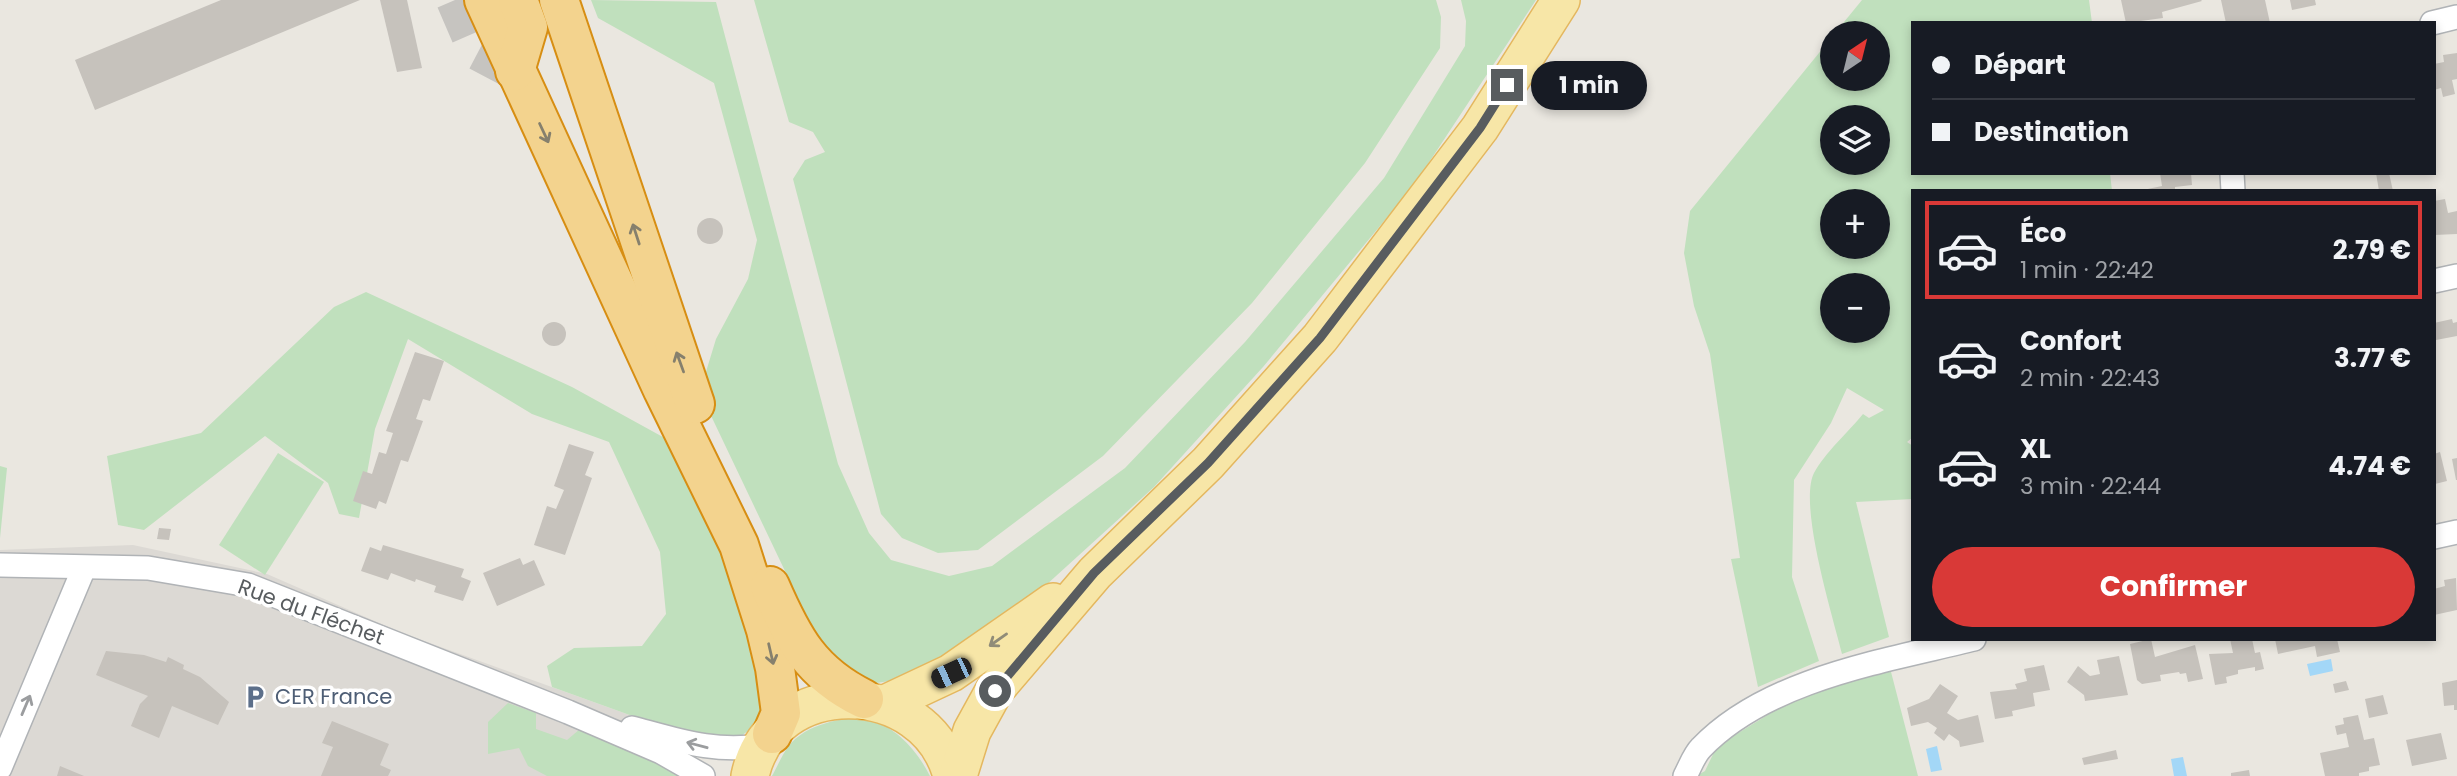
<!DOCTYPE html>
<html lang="fr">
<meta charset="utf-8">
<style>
:root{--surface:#171b24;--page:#242831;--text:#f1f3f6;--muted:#9ea1a6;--line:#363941;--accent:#d93937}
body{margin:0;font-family:Poppins,sans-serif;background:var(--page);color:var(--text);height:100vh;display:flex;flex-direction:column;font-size:26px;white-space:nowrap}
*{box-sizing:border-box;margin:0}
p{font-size:23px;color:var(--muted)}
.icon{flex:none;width:38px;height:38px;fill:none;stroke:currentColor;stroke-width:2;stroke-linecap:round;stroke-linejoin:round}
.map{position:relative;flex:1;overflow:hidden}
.sheet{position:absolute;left:1911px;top:189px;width:525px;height:452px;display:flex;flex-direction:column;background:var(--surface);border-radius:0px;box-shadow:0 4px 10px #0003}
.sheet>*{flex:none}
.hud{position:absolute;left:1911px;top:21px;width:525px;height:154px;border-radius:0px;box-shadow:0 4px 10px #0003;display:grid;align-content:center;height:154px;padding:0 21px;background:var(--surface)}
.needle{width:46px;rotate:35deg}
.tools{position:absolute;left:1820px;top:21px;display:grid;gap:14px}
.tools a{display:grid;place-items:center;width:70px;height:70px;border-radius:50%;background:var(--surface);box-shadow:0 4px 10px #0003;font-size:35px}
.end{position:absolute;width:32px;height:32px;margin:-16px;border:9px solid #585c5f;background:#fff;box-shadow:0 0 0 4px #fff}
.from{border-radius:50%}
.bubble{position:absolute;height:49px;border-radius:24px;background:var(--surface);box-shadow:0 4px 10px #0003;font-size:23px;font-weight:700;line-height:49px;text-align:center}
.car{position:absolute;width:21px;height:42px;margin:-21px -10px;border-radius:9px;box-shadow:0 0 5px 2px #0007;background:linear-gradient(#222 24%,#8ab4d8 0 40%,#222 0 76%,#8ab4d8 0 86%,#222 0)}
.hud b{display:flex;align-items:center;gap:24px;height:66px;font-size:26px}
.hud b+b{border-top:2px solid var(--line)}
.hud i{width:18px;height:18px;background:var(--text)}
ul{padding:12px 0 0;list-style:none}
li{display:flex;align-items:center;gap:21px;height:98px;margin:0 14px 10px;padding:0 7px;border:4px solid transparent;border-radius:0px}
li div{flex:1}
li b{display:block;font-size:26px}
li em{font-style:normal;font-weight:700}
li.on{border-color:var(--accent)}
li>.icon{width:63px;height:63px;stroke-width:1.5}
.button{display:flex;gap:14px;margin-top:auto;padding:14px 21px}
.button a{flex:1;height:80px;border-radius:42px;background:var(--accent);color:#fff;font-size:28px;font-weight:700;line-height:80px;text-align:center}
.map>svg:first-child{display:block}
.industrial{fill:#dcd9d4}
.green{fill:#c0e0bd;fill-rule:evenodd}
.water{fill:#a3d7f7}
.building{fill:#c6c2bc}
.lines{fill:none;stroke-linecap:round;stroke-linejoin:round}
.highway-tunnel{stroke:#c6c4c0;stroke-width:38;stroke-dasharray:38 19;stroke-linecap:butt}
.street-casing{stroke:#b0b3b6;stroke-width:26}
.primary-casing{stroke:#e4b75f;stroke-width:40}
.highway-casing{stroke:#d78e13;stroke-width:42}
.street{stroke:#fff;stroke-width:23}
.primary{stroke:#f7e6a7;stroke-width:37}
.highway{stroke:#f3d38e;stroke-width:38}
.oneway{stroke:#86806d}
.oneway2{stroke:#908c78}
.oneway3{stroke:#9b9d9f}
.route{stroke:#585c5f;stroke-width:9}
.labels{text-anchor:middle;stroke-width:7;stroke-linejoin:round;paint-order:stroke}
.street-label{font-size:21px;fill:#585c5f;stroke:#fff}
.service-label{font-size:21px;fill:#4e5e75;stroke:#fff;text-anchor:start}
</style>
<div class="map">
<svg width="2457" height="776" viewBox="0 0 2457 776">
<rect width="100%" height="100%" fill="#eae7e0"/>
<!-- industrial -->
<polygon class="industrial" points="133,545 267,574 402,633 649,722 709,776 0,776 0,550"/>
<!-- green -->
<g class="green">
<polygon points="591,0 716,2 838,464 869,533 891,560 949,576 992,566 1125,468 1245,342 1384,178 1465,46 1466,21 1461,0 1536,0 1414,185 1263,367 1154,487 1023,606 907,678 871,684 838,664 815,634 704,401 705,375 716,339 748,279 757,240 714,83 598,18"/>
<polygon points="754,0 1436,0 1441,17 1440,48 1365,163 1252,303 1103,456 978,550 938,553 902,538 881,514 793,179 805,160 825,152 813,132 789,122"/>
<path d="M1862 0H2089L2092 23H1913V173H2110L2112 191H1913V437L1907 442 1913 446V499L1856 502 1889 637 1842 654C1833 617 1798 505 1814 473 1824 454 1849 431 1863 414L1869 418 1884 410 1847 388 1831 423 1794 480 1792 577 1819 661 1758 687 1731 559 1740 558 1710 354 1694 306 1684 253 1690 211 1832 37V79H1878V33H1835ZM1832 117H1878V163H1832ZM1832 201H1878V247H1832ZM1832 285H1878V331H1832Z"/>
<path d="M366 292 572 387 672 442 695 466 765 687C761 719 761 725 732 741L649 722 552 687 547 666 574 648 642 646 666 614 660 552 609 442 532 414 408 339 375 429 359 518 339 514 328 483 265 436 144 530 118 525 107 456 201 433 334 307Z"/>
<polygon points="278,453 324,482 265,575 219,545"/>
<polygon points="0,466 7,468 0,538"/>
<polygon points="1890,668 1918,776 1696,776 1705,771 1717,746 1779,708 1825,683"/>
<polygon points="508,703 536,713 536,729 567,740 580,729 687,776 547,776 528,766 519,748 488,754 488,722"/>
<path d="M869 717C898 731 915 747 930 776H772C777 767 782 755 788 747 806 723 842 718 869 717Z"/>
</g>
<!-- water -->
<g class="water">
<polygon points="2331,659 2333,671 2310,676 2307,664"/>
<polygon points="1937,746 1942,770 1931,772 1926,749"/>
<polygon points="2183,757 2187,776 2174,776 2171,759"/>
</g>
<!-- building -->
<g class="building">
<polygon points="221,0 360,0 95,110 75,60"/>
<polygon points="380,0 407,0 422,68 397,72"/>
<polygon points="2121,0 2201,0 2202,1 2162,12 2163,18 2126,23"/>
<polygon points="2221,0 2265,0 2270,23 2226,23"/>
<polygon points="2290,0 2315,0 2316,5 2292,10"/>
<polygon points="2457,53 2457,79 2452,80 2455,94 2443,97 2441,88 2434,90 2434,64 2444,62 2443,55"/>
<polygon points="2160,173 2191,173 2192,185 2175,187 2175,191 2138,191 2162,186"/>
<polygon points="2376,173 2389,173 2393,191 2379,191"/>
<polygon points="2445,199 2448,213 2457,211 2457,234 2434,235 2434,201"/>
<circle cx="710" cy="231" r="13"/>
<polygon points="2452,319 2453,323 2457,322 2457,336 2436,340 2434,323"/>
<circle cx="554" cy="334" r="12"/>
<polygon points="415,352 444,361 430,401 423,399 416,419 423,421 408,462 401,460 386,504 379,501 376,509 353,501 363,471 372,474 379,452 386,454 393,433 386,431"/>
<polygon points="569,444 594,452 585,475 592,478 565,555 534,545 547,506 556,509 564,490 554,486"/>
<polygon points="2440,452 2447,481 2435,484 2434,454"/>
<polygon points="2457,458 2457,480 2456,480 2452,459"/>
<polygon points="159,528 171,529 169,540 157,539"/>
<polygon points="383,545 464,569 461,577 471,581 463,601 434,592 436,586 416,579 415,582 391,573 388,580 361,571 370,547 381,551"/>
<polygon points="520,558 523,565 534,560 545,585 497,606 483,573"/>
<polygon points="2456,578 2457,610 2434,615 2434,589 2445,586 2444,580"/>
<polygon points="2151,639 2155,657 2195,645 2203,679 2188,682 2186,673 2180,674 2179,672 2160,675 2161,681 2142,684 2137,680 2130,644"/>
<polygon points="2230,639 2252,639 2255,653 2260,652 2264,669 2255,671 2255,667 2238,670 2238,674 2226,677 2227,683 2215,685 2209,654 2233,653"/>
<polygon points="2275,639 2337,639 2340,652 2317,657 2315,646 2278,654"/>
<polygon points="106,651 144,655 166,662 168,657 184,665 183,669 200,677 229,702 218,725 172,706 159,738 131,726 140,704 148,696 96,675"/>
<polygon points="2119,656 2128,695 2085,701 2084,695 2067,682 2078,666 2090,676 2100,674 2097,660"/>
<polygon points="2044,665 2050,690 2033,693 2035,706 2012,711 2013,716 1995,719 1990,692 2017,689 2015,684 2027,681 2024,669"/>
<polygon points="2457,680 2457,710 2454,710 2454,705 2444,706 2442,683"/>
<polygon points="2346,681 2349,690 2335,693 2333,684"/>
<polygon points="1940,684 1958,696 1947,713 1958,720 1978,715 1984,742 1960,747 1959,741 1949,734 1944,741 1934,733 1937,728 1928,722 1911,726 1907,708 1929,699"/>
<polygon points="2383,695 2388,714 2369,718 2365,699"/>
<polygon points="2358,715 2364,740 2374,738 2380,765 2369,767 2369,771 2359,773 2359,776 2325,776 2320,753 2349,747 2346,733 2337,735 2335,726 2344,724 2343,718"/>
<polygon points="332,721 389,744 380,765 391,770 388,776 321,776 333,747 322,743"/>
<polygon points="2441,733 2447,759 2412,766 2406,740"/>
<polygon points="2116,750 2118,759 2084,765 2082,758"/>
<polygon points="60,766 84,776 57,776"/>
<polygon points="2249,770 2250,776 2231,776 2231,773"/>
</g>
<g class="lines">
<!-- highway-tunnel -->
<polyline class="highway-tunnel" points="455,0 477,51 515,71"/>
<!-- street casing -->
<g class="street-casing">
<g id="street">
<polyline points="2432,23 2457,17"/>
<polyline points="2232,173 2233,191"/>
<polyline points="2434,281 2457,276"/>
<polyline points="2434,537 2457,532"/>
<polyline points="0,565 148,568 248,585 568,712 661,752 703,776"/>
<path d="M632 728C677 740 717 754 764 745"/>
<polyline points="0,768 84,568"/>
<path d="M1685 776C1690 767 1694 755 1701 748 1767 679 1885 661 1974 639"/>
</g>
</g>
<!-- primary casing -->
<g class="primary-casing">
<g id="primary">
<polyline points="885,704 951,673 1053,602"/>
<path d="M750 776C772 673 926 676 952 776"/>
<polyline points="958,776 972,731 994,691 1095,573 1208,463 1320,338 1480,128 1561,0"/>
</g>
</g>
<!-- highway casing -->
<g class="highway-casing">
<g id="highway">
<polyline points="484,0 663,390 739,545 766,630 775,668 781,713 772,734"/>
<polyline points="559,0 695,404"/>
<polyline points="515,71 528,27 518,0"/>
<path d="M770 586C793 639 811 673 864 699"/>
</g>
</g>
<!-- street -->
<use href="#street" class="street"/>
<!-- primary -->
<use href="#primary" class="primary"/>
<!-- highway -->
<use href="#highway" class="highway"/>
</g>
<!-- one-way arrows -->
<defs><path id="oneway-shaft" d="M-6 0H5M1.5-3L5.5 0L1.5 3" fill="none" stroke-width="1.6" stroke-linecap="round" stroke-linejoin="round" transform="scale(1.75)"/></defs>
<g class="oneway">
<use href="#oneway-shaft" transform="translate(544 133) rotate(65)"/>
<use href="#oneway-shaft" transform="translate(636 234) rotate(-108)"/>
<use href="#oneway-shaft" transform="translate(680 362) rotate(-110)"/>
<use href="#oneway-shaft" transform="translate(771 654) rotate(77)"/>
</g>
<use class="oneway2" href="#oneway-shaft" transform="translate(998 640) rotate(145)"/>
<g class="oneway3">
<use href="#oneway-shaft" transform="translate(26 705) rotate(-67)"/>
<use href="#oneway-shaft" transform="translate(697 745) rotate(-165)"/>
</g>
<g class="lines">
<!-- route -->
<polyline class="route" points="995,691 1094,573 1208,463 1320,338 1480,128 1507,85"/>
</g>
<!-- icons -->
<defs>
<g id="parking-bare" transform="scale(1.89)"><path d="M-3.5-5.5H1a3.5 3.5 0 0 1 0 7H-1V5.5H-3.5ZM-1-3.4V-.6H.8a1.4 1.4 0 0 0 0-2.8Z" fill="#5c6f8a" stroke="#fff" stroke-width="2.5" paint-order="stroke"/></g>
</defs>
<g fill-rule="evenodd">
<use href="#parking-bare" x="255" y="697"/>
</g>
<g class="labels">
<!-- street labels -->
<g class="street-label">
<text transform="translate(311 612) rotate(20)" y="7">Rue du Fléchet</text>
</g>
<!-- service labels -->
<g class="service-label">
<text x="275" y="704">CER France</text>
</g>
</g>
</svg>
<div class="tools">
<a><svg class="needle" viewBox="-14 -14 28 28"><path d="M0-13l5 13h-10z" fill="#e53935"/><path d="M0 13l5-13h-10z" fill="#9ea1a6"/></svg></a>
<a><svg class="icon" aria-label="layers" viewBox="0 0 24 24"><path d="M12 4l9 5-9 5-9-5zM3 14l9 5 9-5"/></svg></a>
<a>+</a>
<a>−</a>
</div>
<i class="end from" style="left:995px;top:691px"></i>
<i class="end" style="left:1507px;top:85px"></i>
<div class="bubble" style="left:1531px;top:61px;width:116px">1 min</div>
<i class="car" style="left:951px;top:673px;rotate:245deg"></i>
<div class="hud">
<b><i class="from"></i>Départ</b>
<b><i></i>Destination</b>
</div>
<section class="sheet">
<ul>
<li class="on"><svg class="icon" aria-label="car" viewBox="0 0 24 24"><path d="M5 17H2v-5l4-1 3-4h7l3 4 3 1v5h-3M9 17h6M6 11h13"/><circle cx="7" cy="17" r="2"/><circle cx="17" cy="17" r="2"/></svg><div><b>Éco</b><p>1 min · 22:42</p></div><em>2.79 €</em></li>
<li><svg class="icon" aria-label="car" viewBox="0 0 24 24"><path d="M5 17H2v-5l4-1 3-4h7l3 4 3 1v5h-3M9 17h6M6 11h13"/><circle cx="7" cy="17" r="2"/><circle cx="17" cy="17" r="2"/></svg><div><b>Confort</b><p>2 min · 22:43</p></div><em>3.77 €</em></li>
<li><svg class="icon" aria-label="car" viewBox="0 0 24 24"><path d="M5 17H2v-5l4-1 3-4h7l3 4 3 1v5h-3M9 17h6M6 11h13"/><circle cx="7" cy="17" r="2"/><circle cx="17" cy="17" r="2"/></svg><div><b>XL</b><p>3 min · 22:44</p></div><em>4.74 €</em></li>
</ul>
<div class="button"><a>Confirmer</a></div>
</section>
</div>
